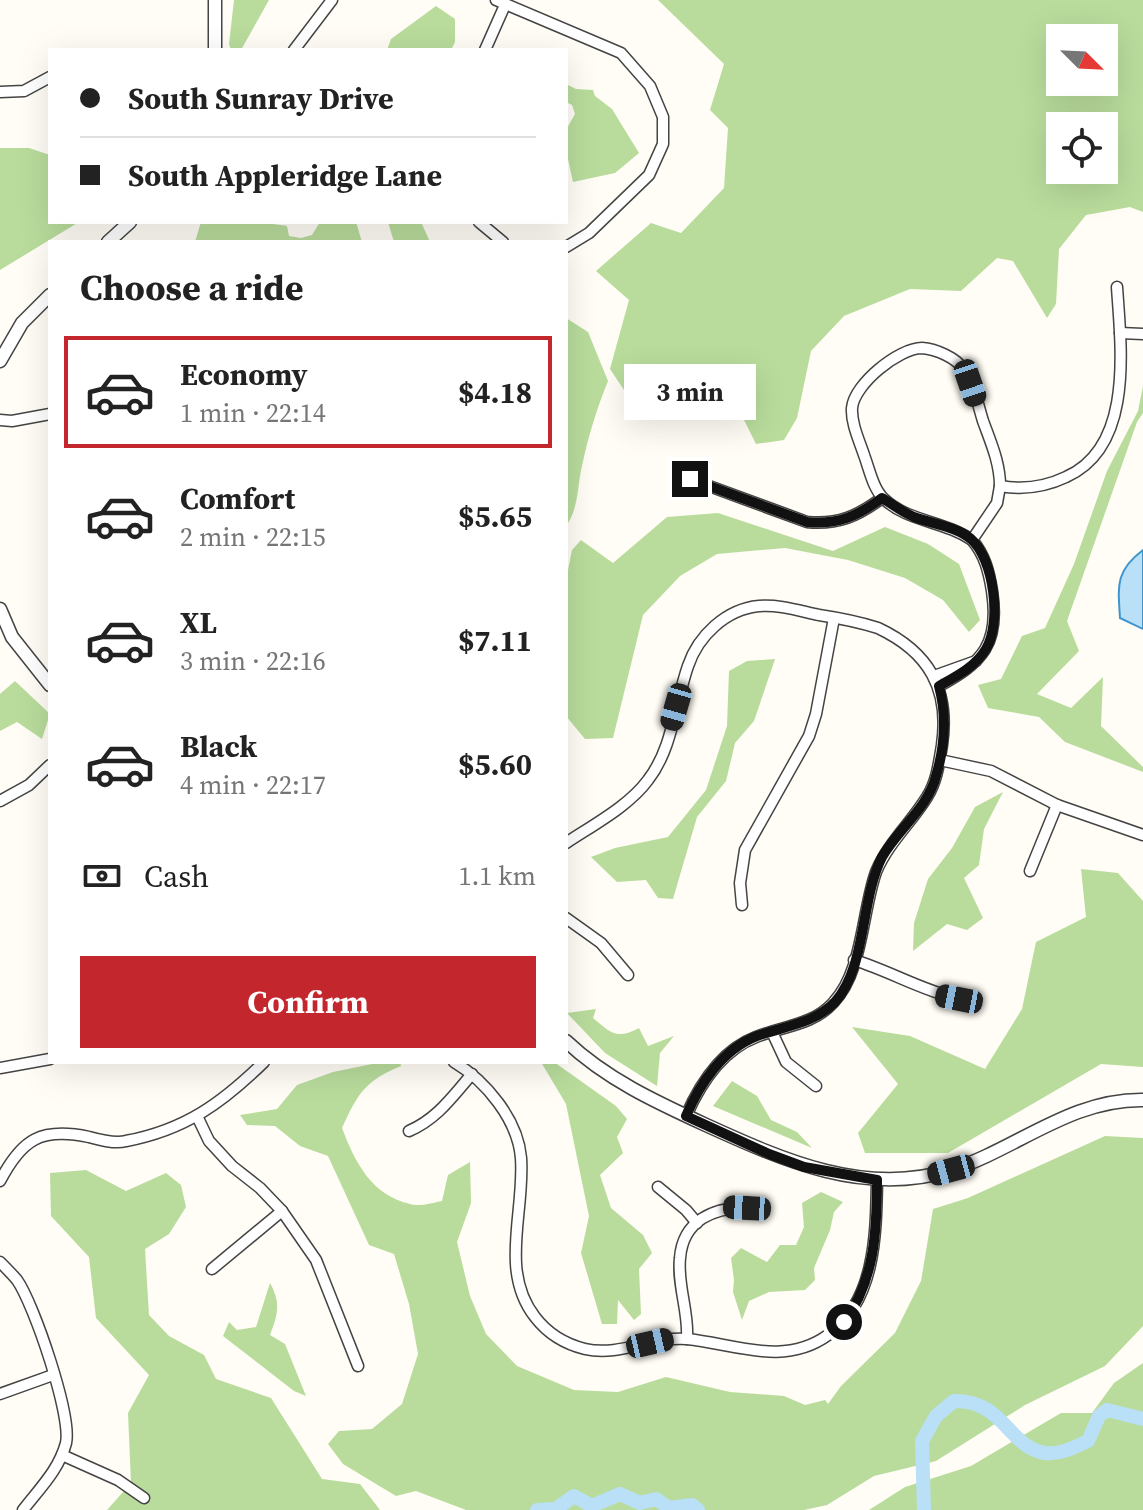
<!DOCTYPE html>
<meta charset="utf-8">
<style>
:root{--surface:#fff;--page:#f2f2f2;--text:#222;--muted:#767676;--line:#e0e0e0;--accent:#c4262e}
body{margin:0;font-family:"Source Serif 4",serif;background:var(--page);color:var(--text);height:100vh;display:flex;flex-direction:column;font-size:30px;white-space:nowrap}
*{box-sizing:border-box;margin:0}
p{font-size:26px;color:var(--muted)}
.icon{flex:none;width:44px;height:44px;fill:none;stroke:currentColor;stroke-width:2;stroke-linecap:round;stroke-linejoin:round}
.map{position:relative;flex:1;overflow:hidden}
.side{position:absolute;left:48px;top:240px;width:520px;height:824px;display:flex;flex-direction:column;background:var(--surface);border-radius:0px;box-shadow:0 8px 32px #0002}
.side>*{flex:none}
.hud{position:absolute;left:48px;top:48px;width:520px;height:176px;border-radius:0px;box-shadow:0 8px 32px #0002;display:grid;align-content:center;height:176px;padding:0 32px;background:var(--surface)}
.needle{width:52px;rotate:114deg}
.fabs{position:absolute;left:1046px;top:24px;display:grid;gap:16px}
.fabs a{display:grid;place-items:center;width:72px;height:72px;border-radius:0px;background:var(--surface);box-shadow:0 8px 32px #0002;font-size:40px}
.end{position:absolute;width:36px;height:36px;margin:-18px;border:10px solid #111;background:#fff;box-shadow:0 0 0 4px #fff}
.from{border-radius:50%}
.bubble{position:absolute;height:56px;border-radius:0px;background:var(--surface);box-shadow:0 8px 32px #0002;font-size:26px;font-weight:700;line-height:56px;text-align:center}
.car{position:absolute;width:24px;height:48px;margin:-24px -12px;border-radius:10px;box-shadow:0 0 6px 2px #0007;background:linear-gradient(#222 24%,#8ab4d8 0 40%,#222 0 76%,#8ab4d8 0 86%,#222 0)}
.hud b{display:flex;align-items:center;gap:28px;height:76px;font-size:30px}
.hud b+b{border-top:2px solid var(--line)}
.hud i{width:20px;height:20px;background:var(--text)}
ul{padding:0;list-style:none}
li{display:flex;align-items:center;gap:24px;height:112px;margin:0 16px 12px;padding:0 16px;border:4px solid transparent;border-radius:0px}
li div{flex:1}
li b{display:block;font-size:30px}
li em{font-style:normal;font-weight:700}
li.on{border-color:var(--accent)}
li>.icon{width:72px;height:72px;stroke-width:1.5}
h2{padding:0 32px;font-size:36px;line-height:96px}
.pay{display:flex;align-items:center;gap:20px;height:88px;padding:0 32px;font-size:30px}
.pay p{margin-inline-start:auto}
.primary-button{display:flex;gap:16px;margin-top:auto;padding:16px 32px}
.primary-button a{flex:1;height:92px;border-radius:0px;background:var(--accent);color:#fff;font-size:32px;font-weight:700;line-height:92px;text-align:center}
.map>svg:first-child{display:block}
.forest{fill:#b9dc9c;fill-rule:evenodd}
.water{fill:#b9e0f7;stroke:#3f96cf;stroke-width:2}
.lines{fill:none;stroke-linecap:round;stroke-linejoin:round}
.river{stroke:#b9e0f7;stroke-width:14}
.minor-casing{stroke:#444;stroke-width:13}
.tertiary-casing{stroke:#444;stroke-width:15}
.minor{stroke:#fff;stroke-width:10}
.tertiary{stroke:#fff;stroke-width:12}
.route{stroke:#111;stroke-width:10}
</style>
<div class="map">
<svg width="1143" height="1510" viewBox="0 0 1143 1510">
<rect width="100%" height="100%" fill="#fffdf5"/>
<!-- forest -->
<g class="forest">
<polygon points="234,0 269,0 241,50 231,50 229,44"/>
<path d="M658 0H1143V212L1130 207 1086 215 1059 249 1056 304 1047 318 1013 261 997 258 961 291 910 289 844 316 811 351 797 418 784 440 756 444 739 410 725 399 702 418 685 407 659 420 632 402 610 369 629 300 596 271 651 223 681 233 724 188 728 128 710 110 724 64ZM1060 38H1104V82H1060ZM1060 126H1104V170H1060Z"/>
<polygon points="436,6 455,19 455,42 451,50 387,50 391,39"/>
<polygon points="566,84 576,89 593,90 595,96 612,109 639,153 615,173 573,182 566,150 566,130 575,114 572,105 566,102"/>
<polygon points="0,148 29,148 50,155 50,222 79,222 0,270"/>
<path d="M201 222C230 222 258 221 287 226L289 236 301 238 312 235 320 222H356L362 242H195Z"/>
<polygon points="388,222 421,222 430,242 394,242"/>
<path d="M566 318 588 332 608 381C597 408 588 437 582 466 577 487 579 508 566 526Z"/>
<polygon points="1143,386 1143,413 1137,422 1067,621 1079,651 1037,694 1071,708 1103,677 1101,726 1143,767 1143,772 1065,742 1039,717 988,708 978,685 1001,679 1022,636 1045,628 1074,564 1107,471 1138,411"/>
<polygon points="718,513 833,551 885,527 928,544 959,564 980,620 969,632 943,600 905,578 848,560 785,548 717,554 680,576 643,615 613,738 585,739 566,716 566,580 572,550 581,540 613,563 667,517"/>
<polygon points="775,659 754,721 735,743 726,781 697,817 673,899 658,898 646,880 617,882 591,857 615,848 668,837 706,790 727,726 729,671 747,661"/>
<polygon points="15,681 50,714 42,739 17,722 0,731 0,694"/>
<polygon points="1003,792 984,829 979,865 964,878 983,918 967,930 947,924 913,951 914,923 928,879 952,848 975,807"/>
<polygon points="1081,869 1118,873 1143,901 1143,1067 1101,1064 948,1153 865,1153 858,1133 898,1084 852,1027 910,1036 985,1069 1022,1009 1036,942 1086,917"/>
<path d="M596 1009 593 1018C611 1033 616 1040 639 1028L648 1046 674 1036 660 1053 657 1086 605 1053 567 1013Z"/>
<path d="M382 1062H400L401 1066C365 1081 358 1093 342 1128 355 1162 371 1195 410 1204 419 1207 432 1203 442 1201L448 1175 470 1162 471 1203 457 1242 470 1296 486 1334 517 1366 574 1390 618 1392 666 1377 730 1392 784 1396 805 1405 825 1400 828 1404 841 1386 895 1333 921 1281 933 1209 968 1198 1105 1136 1143 1138V1326L1105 1366 1025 1405 936 1461 874 1476 827 1505 804 1510H466L416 1491 396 1496 343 1464 328 1444 339 1431 372 1429 402 1404 418 1354 409 1304 394 1254 369 1245 328 1156 300 1146 275 1126 247 1125 240 1115 277 1109 297 1085 333 1072Z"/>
<polygon points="541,1062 554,1062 616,1106 627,1119 617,1137 623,1153 600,1175 611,1208 643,1235 652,1253 639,1269 641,1314 634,1320 618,1300 617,1324 602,1324 581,1253 589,1216 566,1104"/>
<polygon points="732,1081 757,1096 771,1120 797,1132 812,1148 713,1106"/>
<polygon points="86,1170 126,1191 166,1173 181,1185 186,1207 169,1234 145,1249 149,1315 169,1336 204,1355 216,1379 271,1398 322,1479 360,1484 380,1510 107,1510 131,1483 128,1413 149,1375 96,1318 89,1257 51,1216 50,1173"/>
<polygon points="821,1192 843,1202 834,1212 830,1230 814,1268 815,1280 805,1290 769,1292 749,1301 742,1320 733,1292 734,1280 731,1258 741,1248 767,1262 780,1245 796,1245 804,1227 802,1203"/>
<path d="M270 1283C281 1303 278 1314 270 1335L285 1344 306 1396 294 1391 223 1336 229 1322 237 1330 256 1327Z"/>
<polygon points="1143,1363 1143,1510 869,1510 905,1487 971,1466 1061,1413 1092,1413 1114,1383"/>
</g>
<!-- water -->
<path class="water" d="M1143 550V629L1120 618C1118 586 1115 571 1143 550Z"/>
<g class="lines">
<!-- river -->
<g class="river">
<polyline points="537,1510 556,1509 574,1496 592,1506 620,1494 640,1503 656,1499 669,1508 692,1505 698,1510"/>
<path d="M924 1510 922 1441 936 1416 954 1401C1004 1400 1008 1447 1045 1453 1060 1455 1075 1447 1088 1441L1099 1416 1107 1410 1143 1419"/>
</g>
<!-- minor casing -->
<g class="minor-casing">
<g id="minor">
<polyline points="496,0 621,53 650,86 663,117 663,144 649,175 589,233 566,247"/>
<polyline points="294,50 332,0"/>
<polyline points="485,50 505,5"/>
<polyline points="0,92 24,91 50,77"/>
<polyline points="479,222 503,242"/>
<polyline points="1120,333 1143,334"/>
<polyline points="0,420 12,421 50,414"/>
<path d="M690 479 807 522C838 525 858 516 882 498"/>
<path d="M972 540C945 521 908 522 884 499 873 489 869 468 864 455 859 440 851 423 852 408 854 384 899 348 922 348 936 349 957 358 964 370 974 384 978 405 983 421 991 443 1000 463 1000 486"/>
<polyline points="934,676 976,661"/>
<path d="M939 686C983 662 1000 644 992 591 989 572 985 555 972 540L997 503 1000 486C1023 490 1045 487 1066 477 1134 447 1121 348 1117 287"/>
<polyline points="940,760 991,771 1057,805 1143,835"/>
<polyline points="0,801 29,785 50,765"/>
<path d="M566 843C593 825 629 806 648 780 673 748 675 703 688 666 698 636 726 609 759 606 778 604 800 611 819 615 839 618 859 622 878 628 929 652 950 689 942 745 939 763 937 781 927 797 911 823 888 843 876 872 862 911 863 972 833 1003 813 1025 783 1026 756 1037 722 1050 700 1084 686 1116"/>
<polyline points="1030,871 1057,805"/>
<polyline points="742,905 740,883 745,850 809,736 816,714 834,618"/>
<polyline points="566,918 601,943 628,975"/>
<path d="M854 960C890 971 923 991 959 999"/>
<polyline points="772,1032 786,1062 816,1086"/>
<path d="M454 1062C486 1081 518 1120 521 1158 525 1212 499 1271 535 1317 548 1334 565 1344 585 1349 620 1357 653 1336 687 1339 735 1344 784 1367 828 1335 876 1301 876 1233 877 1180"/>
<polyline points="0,1068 50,1059"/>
<polyline points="197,1116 209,1141 232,1166 260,1188 282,1211 316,1260 358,1366"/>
<path d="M409 1131C437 1119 452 1097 472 1074"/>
<path d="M0 1181C22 1139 41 1127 89 1137 100 1140 115 1144 126 1141 185 1130 222 1103 264 1062"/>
<polyline points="658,1187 686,1210 697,1223"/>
<path d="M0 1262C6 1268 12 1274 17 1280 34 1304 72 1416 66 1443 59 1470 39 1489 23 1510"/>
<polyline points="212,1269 282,1211"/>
<path d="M687 1339C689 1312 677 1285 680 1258 683 1220 714 1207 747 1208"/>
<polyline points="0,1394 53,1375"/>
<polyline points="62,1455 118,1480 144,1498"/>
</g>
</g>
<!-- tertiary casing -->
<g class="tertiary-casing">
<g id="tertiary">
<polyline points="215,50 215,0"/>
<polyline points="108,242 130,222"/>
<polyline points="0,361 22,323 50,295"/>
<polyline points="0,609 12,637 50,685"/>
<path d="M566 1041C606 1079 656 1102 706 1125 783 1160 865 1197 951 1170 1017 1149 1070 1099 1143 1100"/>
</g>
</g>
<!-- minor -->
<use href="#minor" class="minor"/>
<!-- tertiary -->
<use href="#tertiary" class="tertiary"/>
</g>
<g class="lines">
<!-- route -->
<path class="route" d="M690 479 807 522C838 525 858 516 882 498 892 504 902 512 914 517 932 524 955 526 971 539 994 559 1002 623 986 649 975 667 957 676 939 686 947 716 945 746 936 776 928 808 898 829 882 857 860 900 867 966 835 1002 814 1024 784 1026 757 1036 723 1049 700 1083 686 1116L769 1154 804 1167 877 1180C877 1229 875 1281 844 1322"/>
</g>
</svg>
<div class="fabs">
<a><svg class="needle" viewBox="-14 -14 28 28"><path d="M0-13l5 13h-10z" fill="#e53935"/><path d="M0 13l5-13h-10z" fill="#767676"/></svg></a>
<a><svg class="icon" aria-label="locate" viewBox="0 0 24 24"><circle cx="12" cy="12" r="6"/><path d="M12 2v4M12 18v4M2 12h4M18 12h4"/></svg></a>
</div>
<i class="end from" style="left:844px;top:1322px"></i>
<i class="end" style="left:690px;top:479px"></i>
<div class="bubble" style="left:624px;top:364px;width:132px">3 min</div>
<i class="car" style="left:970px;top:383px;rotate:161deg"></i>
<i class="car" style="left:676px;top:707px;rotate:196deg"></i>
<i class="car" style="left:959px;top:999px;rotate:281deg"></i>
<i class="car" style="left:951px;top:1170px;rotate:255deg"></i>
<i class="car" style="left:747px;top:1208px;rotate:273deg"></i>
<i class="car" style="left:650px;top:1343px;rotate:77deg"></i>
<div class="hud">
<b><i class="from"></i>South Sunray Drive</b>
<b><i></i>South Appleridge Lane</b>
</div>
<section class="side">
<h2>Choose a ride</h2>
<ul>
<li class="on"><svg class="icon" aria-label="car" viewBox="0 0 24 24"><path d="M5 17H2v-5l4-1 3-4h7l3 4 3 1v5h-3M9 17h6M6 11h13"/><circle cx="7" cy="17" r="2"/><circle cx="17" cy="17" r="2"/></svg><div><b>Economy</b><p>1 min · 22:14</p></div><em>$4.18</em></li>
<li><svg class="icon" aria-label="car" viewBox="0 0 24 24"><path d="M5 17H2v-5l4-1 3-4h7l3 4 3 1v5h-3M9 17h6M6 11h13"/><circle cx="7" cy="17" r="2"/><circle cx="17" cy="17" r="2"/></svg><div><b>Comfort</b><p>2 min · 22:15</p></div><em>$5.65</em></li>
<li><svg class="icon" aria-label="car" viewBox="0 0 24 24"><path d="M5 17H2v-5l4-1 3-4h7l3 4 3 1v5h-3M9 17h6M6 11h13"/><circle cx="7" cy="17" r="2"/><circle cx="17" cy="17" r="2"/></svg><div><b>XL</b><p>3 min · 22:16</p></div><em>$7.11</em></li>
<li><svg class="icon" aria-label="car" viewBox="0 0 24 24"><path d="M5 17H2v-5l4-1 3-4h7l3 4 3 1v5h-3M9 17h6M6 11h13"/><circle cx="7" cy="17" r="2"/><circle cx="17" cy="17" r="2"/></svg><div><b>Black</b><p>4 min · 22:17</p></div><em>$5.60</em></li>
</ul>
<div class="pay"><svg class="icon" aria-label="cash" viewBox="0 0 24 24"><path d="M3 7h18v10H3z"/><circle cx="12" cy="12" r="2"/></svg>Cash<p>1.1 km</p></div>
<div class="primary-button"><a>Confirm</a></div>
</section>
</div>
